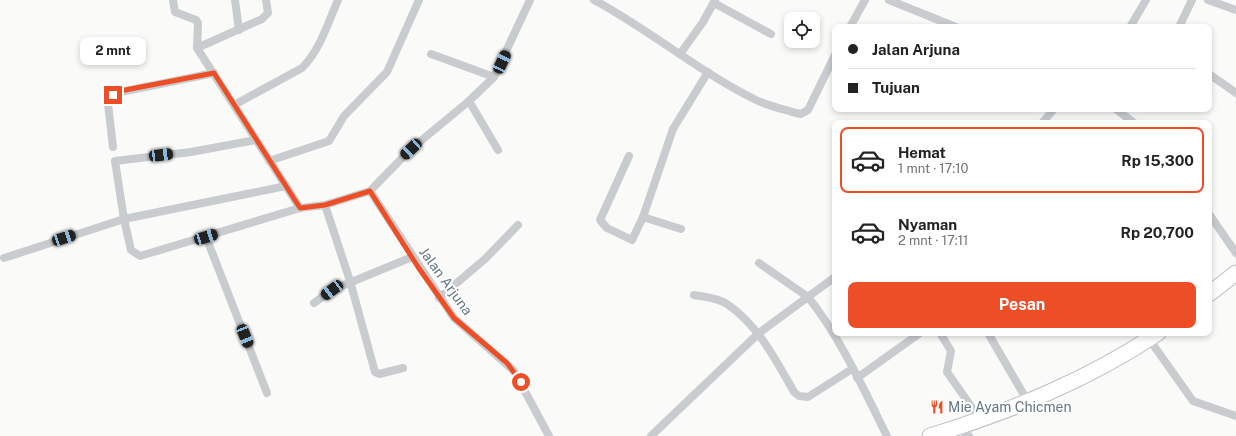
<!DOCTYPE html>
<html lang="id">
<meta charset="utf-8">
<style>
:root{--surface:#fff;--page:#f6f6f6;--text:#222;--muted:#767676;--line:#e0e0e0;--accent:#ed4e25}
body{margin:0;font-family:"Public Sans",sans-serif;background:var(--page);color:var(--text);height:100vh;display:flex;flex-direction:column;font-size:15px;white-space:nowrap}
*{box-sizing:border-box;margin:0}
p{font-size:13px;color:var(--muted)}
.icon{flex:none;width:22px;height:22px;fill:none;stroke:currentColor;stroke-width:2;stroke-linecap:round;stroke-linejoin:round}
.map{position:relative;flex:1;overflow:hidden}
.details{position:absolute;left:832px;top:120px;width:380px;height:216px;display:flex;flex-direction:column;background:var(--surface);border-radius:8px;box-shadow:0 2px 6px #0003}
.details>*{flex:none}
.hud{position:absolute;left:832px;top:24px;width:380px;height:88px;border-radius:8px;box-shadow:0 2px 6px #0003;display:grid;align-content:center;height:88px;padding:0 16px;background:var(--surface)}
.buttons{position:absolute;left:784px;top:12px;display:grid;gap:8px}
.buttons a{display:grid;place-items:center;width:36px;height:36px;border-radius:8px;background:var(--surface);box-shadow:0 2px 6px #0003;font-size:20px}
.end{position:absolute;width:18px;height:18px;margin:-9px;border:5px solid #ed4e25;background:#fff;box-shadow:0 0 0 2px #fff}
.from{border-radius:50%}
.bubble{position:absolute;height:28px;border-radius:8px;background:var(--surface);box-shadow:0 2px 6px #0003;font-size:13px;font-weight:700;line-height:28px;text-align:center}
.car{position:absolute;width:12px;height:24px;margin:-12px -6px;border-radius:5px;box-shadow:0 0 3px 1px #0007;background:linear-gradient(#222 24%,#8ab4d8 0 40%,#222 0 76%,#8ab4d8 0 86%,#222 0)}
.hud b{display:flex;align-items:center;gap:14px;height:38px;font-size:15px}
.hud b+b{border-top:1px solid var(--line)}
.hud i{width:10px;height:10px;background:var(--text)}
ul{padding:7px 0 0;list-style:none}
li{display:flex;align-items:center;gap:12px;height:66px;margin:0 8px 6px;padding:0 8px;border:2px solid transparent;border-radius:8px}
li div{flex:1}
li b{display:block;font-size:15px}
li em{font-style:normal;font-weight:700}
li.current{border-color:var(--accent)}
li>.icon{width:36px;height:36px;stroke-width:1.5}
.cta{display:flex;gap:8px;margin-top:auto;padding:8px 16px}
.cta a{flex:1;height:46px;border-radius:8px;background:var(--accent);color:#fff;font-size:16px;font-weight:700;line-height:46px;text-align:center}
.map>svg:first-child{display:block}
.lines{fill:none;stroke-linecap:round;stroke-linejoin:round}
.highway-casing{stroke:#babec1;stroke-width:17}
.street{stroke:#c8cccf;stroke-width:8}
.highway{stroke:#fff;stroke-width:15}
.route{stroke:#ed4e25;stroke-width:5}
.labels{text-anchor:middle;stroke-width:4;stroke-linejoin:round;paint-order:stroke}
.street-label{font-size:14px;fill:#637784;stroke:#fff}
.poi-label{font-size:14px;fill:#637784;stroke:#fff;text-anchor:start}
</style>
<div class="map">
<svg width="1236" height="436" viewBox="0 0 1236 436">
<rect width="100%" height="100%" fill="#fafaf8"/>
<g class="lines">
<!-- highway casing -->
<g class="highway-casing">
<g id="highway">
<polyline points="1209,294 1236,273"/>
<path d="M930 436C1011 411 1088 380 1158 333"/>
</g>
</g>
<!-- street -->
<g class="street">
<polyline points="173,0 175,12 196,20 198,23 197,48 300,208"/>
<polyline points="235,0 239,30"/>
<path d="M594 0C650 30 699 72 756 100 768 106 783 109 796 113L801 114 808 110 835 55"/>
<polyline points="889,0 956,27"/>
<polyline points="1208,0 1236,10"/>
<polyline points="714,3 771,34"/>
<polyline points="850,27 865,0"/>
<polyline points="1130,27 1146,0"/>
<polyline points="1179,27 1192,0"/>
<polyline points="197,48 262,19 268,13 266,0"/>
<polyline points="431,54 494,77"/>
<polyline points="680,54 703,22 715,0"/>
<polyline points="1209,74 1236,93"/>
<polyline points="469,101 498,150"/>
<path d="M234 105 302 68C320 50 328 23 338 0"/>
<polyline points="1116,109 1134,123"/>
<polyline points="1042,123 1054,109"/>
<polyline points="256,140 191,152 115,161 124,219 131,250 140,256 300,208 325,205 370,191 411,149 469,101 494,77 530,0"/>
<polyline points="113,147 108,104 109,100 116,93 214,73"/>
<polyline points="629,156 600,220 607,228 632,240 643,217 673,129 708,72"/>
<polyline points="269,161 329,141 344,116 387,72 419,0"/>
<polyline points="370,191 454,318 514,371 549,436"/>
<polyline points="325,205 350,281 375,372 379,374 403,368"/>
<polyline points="1209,214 1236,253"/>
<polyline points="643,217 681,229"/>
<polyline points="206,237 267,393"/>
<polyline points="4,258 124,219 286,186"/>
<path d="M759 263 808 297C839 335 865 392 887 436"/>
<path d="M694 295C705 297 718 298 727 304 758 325 776 360 794 392L799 396 808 397 852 369"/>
<polyline points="439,298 485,259 518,225"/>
<polyline points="314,303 332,290 412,257"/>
<polyline points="940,333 951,351 947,372 980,419"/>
<polyline points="988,333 1028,402"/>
<polyline points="1149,339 1193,401 1236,416"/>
<polyline points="857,378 920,333"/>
<polyline points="958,428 969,436"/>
<polyline points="651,436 759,333 835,277"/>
</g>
<!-- highway -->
<use href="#highway" class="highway"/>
</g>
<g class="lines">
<!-- route -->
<polyline class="route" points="113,95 120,91 214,73 300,208 325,205 370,191 418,267 454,318 507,363 521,382"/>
</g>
<!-- icons -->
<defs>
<g id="restaurant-bare" transform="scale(1.08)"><path d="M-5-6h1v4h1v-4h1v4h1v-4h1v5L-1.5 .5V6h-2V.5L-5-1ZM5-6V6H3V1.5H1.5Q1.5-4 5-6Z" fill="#ed4e25" stroke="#fff" stroke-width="2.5" paint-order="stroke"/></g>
</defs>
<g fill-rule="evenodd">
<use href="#restaurant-bare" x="937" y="407"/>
</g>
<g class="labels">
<!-- street labels -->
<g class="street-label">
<text transform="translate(446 281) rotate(54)" y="5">Jalan Arjuna</text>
</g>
<!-- poi labels -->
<g class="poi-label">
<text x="948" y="412">Mie Ayam Chicmen</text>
</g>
</g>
</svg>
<div class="buttons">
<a><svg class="icon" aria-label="locate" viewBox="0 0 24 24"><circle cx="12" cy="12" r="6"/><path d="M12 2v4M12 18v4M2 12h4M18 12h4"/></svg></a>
</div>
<i class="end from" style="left:521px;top:382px"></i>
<i class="end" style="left:113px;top:95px"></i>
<div class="bubble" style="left:80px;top:37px;width:66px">2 mnt</div>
<i class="car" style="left:502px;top:62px;rotate:25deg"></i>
<i class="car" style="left:411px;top:149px;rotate:227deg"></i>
<i class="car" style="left:161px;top:155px;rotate:83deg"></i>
<i class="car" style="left:206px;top:237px;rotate:73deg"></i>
<i class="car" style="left:64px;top:238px;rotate:72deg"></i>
<i class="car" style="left:332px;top:290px;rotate:233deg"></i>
<i class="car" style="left:245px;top:336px;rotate:158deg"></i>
<div class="hud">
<b><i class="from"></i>Jalan Arjuna</b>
<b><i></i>Tujuan</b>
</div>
<section class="details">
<ul>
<li class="current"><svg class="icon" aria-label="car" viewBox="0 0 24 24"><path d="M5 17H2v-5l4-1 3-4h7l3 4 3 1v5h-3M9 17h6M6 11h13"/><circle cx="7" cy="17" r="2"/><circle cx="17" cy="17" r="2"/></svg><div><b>Hemat</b><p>1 mnt · 17:10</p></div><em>Rp 15,300</em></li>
<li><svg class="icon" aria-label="car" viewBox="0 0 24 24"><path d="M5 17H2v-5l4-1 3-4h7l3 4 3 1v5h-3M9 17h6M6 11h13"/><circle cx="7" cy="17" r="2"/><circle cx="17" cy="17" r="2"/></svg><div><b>Nyaman</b><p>2 mnt · 17:11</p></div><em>Rp 20,700</em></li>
</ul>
<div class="cta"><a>Pesan</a></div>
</section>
</div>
